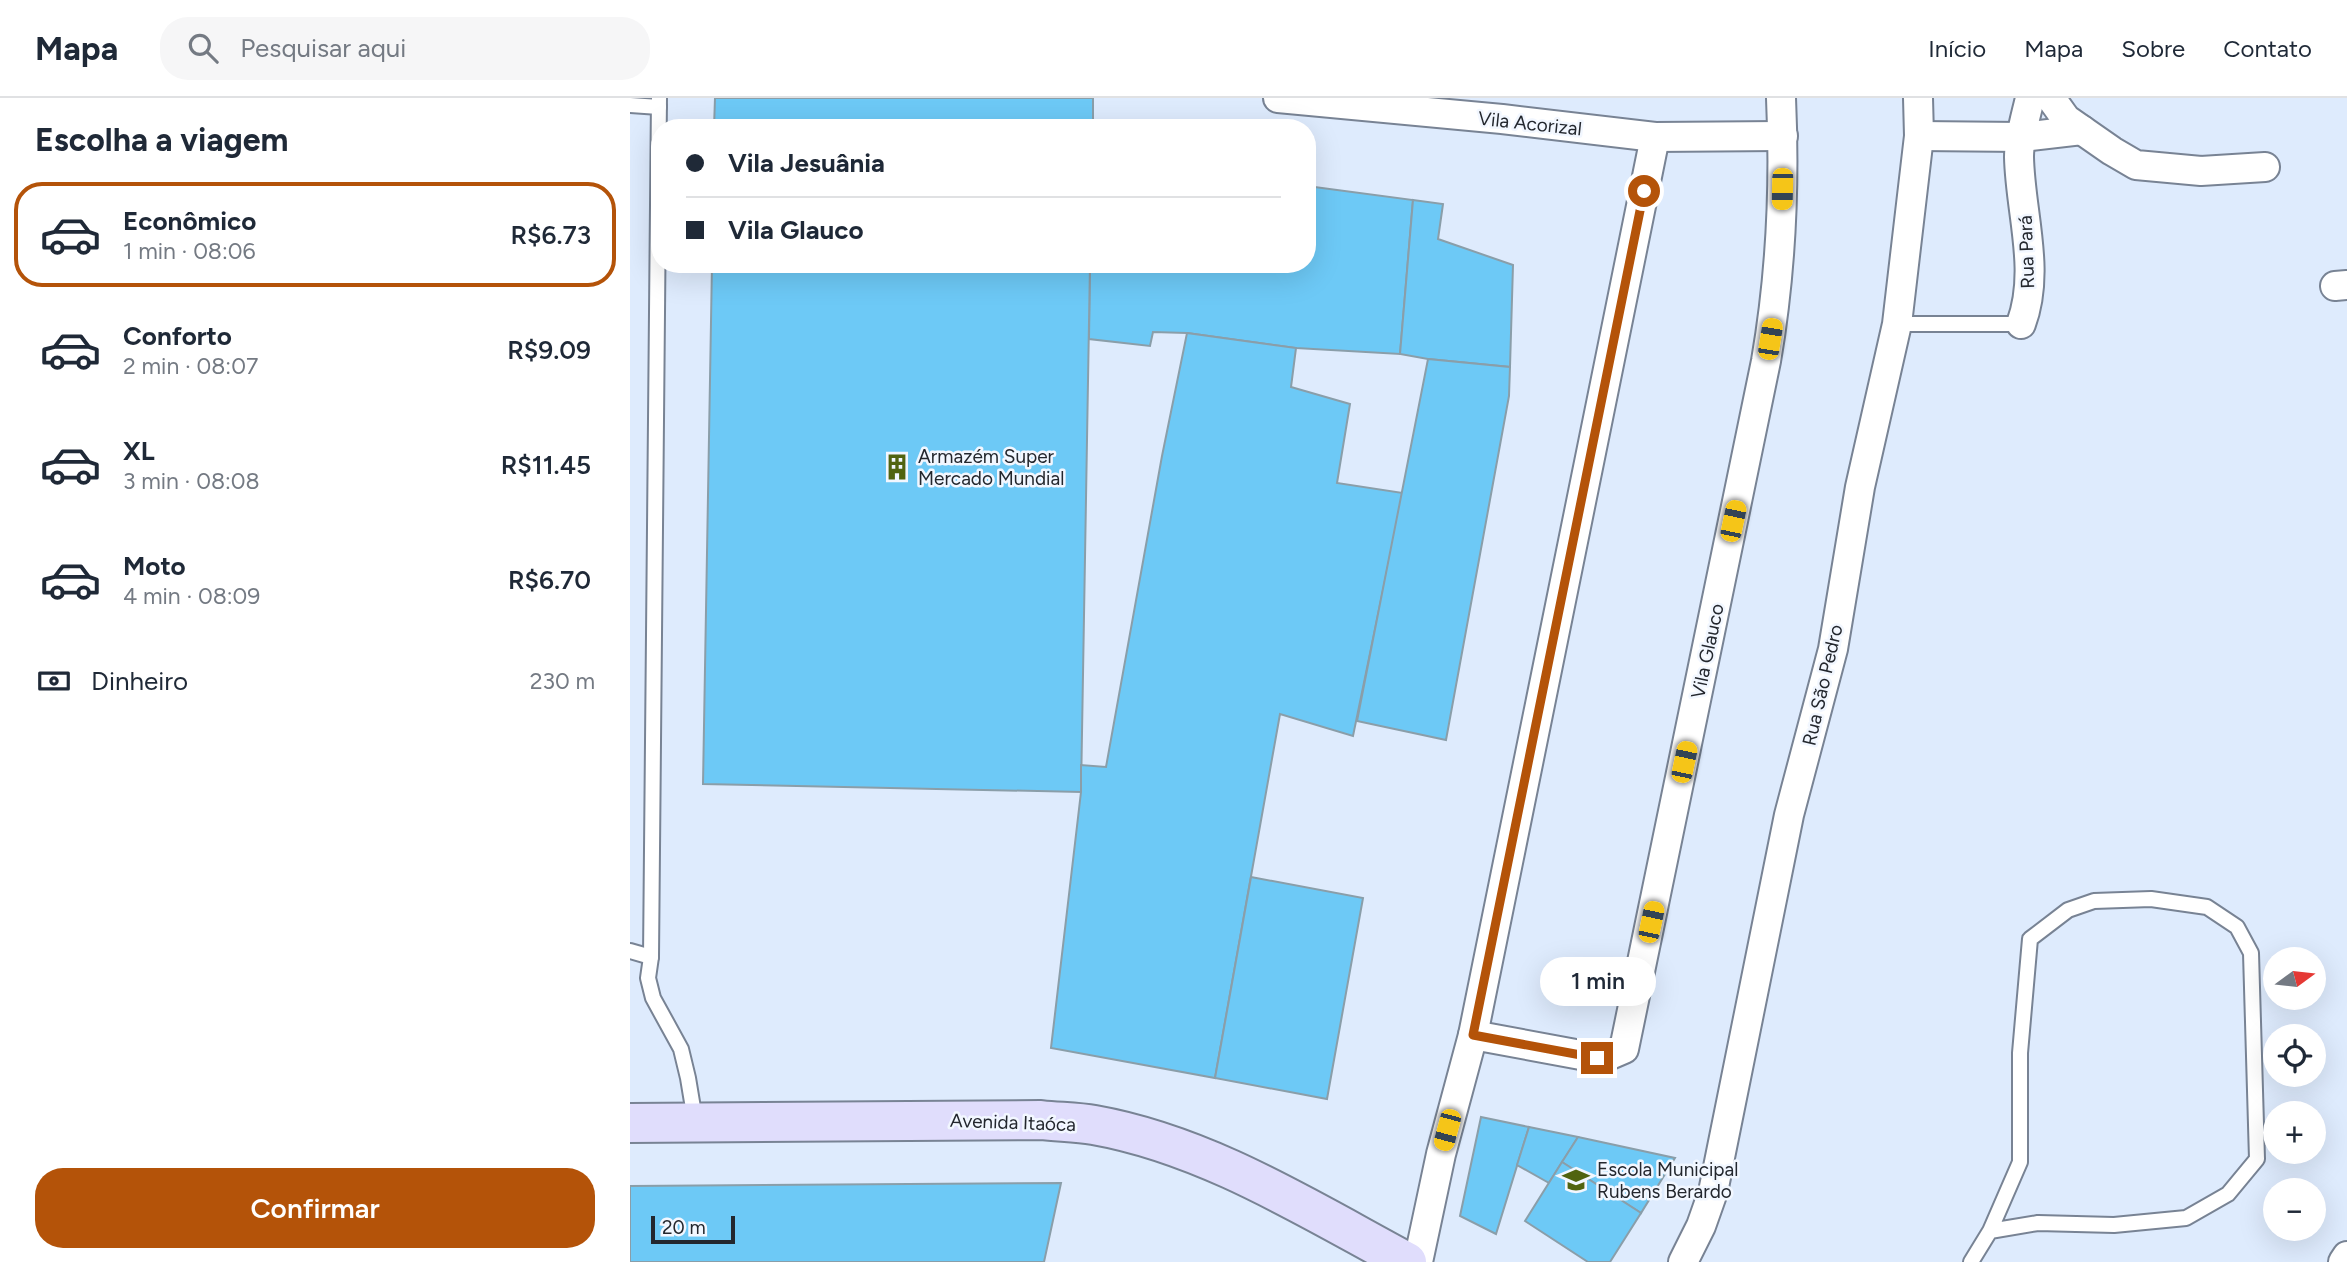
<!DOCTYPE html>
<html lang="pt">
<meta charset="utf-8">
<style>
:root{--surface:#fff;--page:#f6f6f7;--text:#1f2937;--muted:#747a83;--line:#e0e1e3;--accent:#b45309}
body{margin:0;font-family:Figtree,sans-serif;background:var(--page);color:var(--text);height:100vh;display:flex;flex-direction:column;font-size:26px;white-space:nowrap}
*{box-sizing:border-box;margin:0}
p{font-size:23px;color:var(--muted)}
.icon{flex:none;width:38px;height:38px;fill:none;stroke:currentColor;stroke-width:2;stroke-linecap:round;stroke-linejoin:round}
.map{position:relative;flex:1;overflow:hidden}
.details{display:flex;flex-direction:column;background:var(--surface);width:630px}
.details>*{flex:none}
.hud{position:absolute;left:21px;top:21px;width:665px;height:154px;border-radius:28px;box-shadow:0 7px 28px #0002;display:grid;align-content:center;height:154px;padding:0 35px;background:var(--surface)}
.needle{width:46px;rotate:75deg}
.buttons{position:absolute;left:1633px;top:849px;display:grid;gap:14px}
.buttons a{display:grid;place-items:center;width:63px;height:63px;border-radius:50%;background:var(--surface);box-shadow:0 7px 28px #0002;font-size:35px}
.scale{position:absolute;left:21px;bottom:18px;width:84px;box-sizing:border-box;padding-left:7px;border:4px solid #23272e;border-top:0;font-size:19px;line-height:24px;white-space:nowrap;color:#23272e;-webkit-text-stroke:5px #f2f7ff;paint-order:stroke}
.end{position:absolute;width:32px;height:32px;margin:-16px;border:9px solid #b45309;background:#fff;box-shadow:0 0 0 4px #fff}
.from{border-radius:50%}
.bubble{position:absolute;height:49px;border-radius:24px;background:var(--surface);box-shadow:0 7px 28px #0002;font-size:23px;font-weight:600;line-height:49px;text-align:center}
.car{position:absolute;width:21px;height:42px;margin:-21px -10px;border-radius:9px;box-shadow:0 0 5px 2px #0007;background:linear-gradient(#f5c518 24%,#345 0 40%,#f5c518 0 76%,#345 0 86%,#f5c518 0)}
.hud b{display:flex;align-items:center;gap:24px;height:66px;font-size:26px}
.hud b+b{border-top:2px solid var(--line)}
.hud i{width:18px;height:18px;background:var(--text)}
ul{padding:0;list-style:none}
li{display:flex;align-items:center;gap:21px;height:105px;margin:0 14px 10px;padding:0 21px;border:4px solid transparent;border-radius:28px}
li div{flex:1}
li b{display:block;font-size:26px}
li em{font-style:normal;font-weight:600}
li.selected{border-color:var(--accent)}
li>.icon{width:63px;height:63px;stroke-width:1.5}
h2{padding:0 35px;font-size:32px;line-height:84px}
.pay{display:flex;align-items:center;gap:18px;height:77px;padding:0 35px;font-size:26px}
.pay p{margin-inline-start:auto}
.cta{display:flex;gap:14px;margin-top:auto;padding:14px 35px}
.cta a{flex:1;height:80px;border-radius:28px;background:var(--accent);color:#fff;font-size:28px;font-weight:600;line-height:80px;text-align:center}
header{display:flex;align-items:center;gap:42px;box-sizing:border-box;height:98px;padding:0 35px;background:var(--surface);border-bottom:2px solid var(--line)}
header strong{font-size:33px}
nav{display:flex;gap:38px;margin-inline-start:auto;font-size:24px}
.search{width:490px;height:63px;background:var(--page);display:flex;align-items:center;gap:18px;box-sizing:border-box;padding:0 24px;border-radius:28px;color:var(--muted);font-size:26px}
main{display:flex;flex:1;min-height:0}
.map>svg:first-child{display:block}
.building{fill:#6dc9f6;stroke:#8a9ea9;stroke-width:2}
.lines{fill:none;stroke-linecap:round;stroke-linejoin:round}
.lane-casing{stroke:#788394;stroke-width:18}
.street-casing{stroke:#788394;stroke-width:32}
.secondary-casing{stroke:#788394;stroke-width:42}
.lane{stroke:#fff;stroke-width:14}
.street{stroke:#fff;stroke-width:28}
.secondary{stroke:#e0ddfc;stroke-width:38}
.route{stroke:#b45309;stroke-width:9}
.labels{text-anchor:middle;stroke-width:5;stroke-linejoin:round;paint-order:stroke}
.street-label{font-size:19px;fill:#23272e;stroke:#f2f7ff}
.poi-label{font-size:19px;fill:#23272e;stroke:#f2f7ff;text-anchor:start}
</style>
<header>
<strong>Mapa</strong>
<div class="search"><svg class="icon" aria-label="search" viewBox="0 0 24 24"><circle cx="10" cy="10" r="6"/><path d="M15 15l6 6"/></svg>Pesquisar aqui</div>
<nav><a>Início</a><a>Mapa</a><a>Sobre</a><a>Contato</a></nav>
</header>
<main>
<section class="details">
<h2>Escolha a viagem</h2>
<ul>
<li class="selected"><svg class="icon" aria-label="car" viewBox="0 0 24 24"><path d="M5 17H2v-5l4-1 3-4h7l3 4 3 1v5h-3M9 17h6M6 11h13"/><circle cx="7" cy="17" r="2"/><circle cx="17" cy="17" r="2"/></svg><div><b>Econômico</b><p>1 min · 08:06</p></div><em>R$6.73</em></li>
<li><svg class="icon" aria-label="car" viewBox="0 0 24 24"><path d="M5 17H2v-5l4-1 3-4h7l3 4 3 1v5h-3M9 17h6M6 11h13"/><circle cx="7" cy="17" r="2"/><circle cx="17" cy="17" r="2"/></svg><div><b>Conforto</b><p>2 min · 08:07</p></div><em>R$9.09</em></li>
<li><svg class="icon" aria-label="car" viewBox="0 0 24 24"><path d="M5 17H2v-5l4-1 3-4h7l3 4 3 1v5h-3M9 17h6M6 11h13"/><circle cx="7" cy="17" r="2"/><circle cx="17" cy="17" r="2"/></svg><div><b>XL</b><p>3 min · 08:08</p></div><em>R$11.45</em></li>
<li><svg class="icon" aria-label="car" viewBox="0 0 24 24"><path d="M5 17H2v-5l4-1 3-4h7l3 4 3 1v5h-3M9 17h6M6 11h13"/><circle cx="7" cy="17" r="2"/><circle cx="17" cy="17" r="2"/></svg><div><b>Moto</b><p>4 min · 08:09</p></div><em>R$6.70</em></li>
</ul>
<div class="pay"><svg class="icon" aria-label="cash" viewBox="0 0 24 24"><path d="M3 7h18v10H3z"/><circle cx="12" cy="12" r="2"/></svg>Dinheiro<p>230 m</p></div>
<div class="cta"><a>Confirmar</a></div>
</section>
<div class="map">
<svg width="1717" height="1164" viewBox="0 0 1717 1164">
<rect width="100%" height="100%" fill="#deebfd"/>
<!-- building -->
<g class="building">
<polygon points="85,0 463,0 463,30 84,30"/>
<polygon points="677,88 783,102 770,256 666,250 557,235 523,234 520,248 459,241 460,166 677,166"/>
<polygon points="783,102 813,106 808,141 883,167 880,269 798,261 770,256"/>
<polygon points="82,166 460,166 451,694 73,686"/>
<polygon points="557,235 666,250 661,289 720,306 707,385 773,395 723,638 650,616 585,980 421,950 451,694 451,667 476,669 532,358"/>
<polygon points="798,261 880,269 879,298 816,642 727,623"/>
<polygon points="621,779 733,800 697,1001 585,980"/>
<polygon points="851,1019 899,1029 866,1136 830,1118"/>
<polygon points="899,1029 948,1039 919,1085 887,1067"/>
<polygon points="948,1039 1045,1060 1011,1115 932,1064"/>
<polygon points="932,1064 1011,1115 980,1164 958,1164 895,1123"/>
<polygon points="431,1085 414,1164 0,1164 0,1088"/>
</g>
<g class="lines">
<!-- lane casing -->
<g class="lane-casing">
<g id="lane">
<polyline points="29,0 21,859 18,880 23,900 51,951 58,980 65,1022"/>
<polyline points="0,7 29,9"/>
<polyline points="1267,226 1391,226"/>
<polyline points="0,853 21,859"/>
<polyline points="1341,1164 1360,1133 1390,1064 1390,955 1400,841 1438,812 1464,803 1521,801 1577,809 1607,829 1621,855 1627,1061 1598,1096 1556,1120 1484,1127 1408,1125 1360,1133"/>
</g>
</g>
<!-- street casing -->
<g class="street-casing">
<g id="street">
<polyline points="648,0 872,21 1025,39 1153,38"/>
<polyline points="1421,0 1436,21 1482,53 1506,67 1571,73 1635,69"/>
<polyline points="1289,38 1392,39 1452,32"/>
<polyline points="1705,188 1717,187"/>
<path d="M1391 226C1411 172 1390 114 1389 59 1389 40 1396 18 1400 0"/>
<path d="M843 937 967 960 980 957 994 951 1136 263C1151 176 1155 88 1151 0"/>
<polyline points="788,1164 811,1056 843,937 1025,39"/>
<polyline points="1053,1164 1071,1128 1083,1094 1159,717 1203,551 1230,389 1267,226 1289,38 1288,0"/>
<polyline points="1713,1164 1717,1158"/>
</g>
</g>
<!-- secondary casing -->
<g class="secondary-casing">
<path id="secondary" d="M0 1025 411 1022C428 1024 447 1024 464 1027 577 1047 678 1111 777 1164"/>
</g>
<!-- lane -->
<use href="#lane" class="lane"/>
<!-- street -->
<use href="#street" class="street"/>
<!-- secondary -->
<use href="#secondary" class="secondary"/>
</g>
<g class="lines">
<!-- route -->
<polyline class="route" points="967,960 843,937 1014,93"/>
</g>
<!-- icons -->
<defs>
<g id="building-bare" transform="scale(2.1)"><path d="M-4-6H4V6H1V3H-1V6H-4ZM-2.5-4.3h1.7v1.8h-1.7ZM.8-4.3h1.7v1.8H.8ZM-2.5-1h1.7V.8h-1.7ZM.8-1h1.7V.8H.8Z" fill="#506410" stroke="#f2f7ff" stroke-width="2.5" paint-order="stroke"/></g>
<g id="school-bare" transform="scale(2.1)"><path d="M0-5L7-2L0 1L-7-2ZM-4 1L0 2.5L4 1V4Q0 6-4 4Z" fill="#506410" stroke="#f2f7ff" stroke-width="2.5" paint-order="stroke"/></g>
</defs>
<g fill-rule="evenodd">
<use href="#building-bare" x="267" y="369"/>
<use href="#school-bare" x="946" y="1082"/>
</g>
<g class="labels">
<!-- street labels -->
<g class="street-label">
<text transform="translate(900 25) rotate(6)" y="7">Vila Acorizal</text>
<text transform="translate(1396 154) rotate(-92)" y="7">Rua Pará</text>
<text transform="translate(1077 553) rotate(-78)" y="7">Vila Glauco</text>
<text transform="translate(1192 587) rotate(-77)" y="7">Rua São Pedro</text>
<text transform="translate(383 1024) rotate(2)" y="7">Avenida Itaóca</text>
</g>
<!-- poi labels -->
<g class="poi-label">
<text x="288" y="365">Armazém Super<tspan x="288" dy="22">Mercado Mundial</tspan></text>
<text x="967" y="1078">Escola Municipal<tspan x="967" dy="22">Rubens Berardo</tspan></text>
</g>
</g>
</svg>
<div class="buttons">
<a><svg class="needle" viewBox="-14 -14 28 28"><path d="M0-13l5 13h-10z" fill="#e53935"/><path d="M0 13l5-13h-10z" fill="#747a83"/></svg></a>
<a><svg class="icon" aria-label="locate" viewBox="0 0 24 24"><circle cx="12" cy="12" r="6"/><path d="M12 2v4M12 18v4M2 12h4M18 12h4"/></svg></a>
<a>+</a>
<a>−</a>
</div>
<div class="scale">20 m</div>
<i class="end from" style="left:1014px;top:93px"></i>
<i class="end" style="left:967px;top:960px"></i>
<div class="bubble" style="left:910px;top:859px;width:116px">1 min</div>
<i class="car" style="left:1152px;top:91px;rotate:181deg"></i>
<i class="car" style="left:1140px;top:241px;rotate:9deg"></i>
<i class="car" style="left:1103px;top:423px;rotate:12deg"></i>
<i class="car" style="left:1054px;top:664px;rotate:12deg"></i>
<i class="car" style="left:1021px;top:824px;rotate:12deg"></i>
<i class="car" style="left:817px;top:1032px;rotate:195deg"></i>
<div class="hud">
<b><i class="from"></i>Vila Jesuânia</b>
<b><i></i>Vila Glauco</b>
</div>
</div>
</main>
